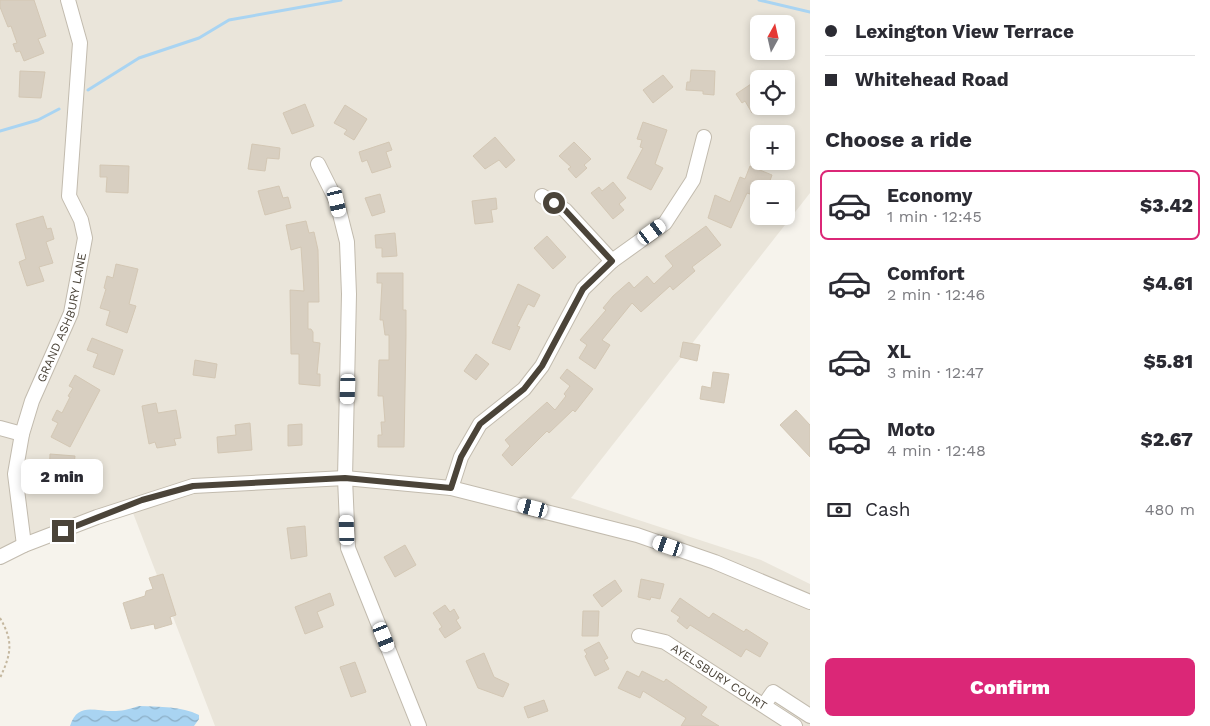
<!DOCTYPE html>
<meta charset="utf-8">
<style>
:root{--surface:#fff;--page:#f7f7f7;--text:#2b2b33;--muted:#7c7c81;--line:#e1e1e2;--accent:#db2777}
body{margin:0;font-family:"Work Sans",sans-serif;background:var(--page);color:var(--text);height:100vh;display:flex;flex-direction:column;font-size:19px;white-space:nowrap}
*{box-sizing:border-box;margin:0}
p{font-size:16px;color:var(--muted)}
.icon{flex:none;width:28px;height:28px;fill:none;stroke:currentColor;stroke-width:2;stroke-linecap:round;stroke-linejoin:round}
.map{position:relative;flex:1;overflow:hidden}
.panel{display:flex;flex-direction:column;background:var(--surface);width:400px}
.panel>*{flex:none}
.guide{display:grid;align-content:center;height:110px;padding:0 15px;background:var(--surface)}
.needle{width:32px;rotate:8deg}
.controls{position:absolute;left:750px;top:15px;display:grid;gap:10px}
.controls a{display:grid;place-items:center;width:45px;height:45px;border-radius:8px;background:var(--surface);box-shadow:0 2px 8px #0003;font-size:25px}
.end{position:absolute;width:22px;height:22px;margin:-11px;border:6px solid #4b4439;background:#fff;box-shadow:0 0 0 2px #fff}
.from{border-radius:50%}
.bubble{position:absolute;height:35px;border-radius:8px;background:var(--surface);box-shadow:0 2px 8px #0003;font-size:16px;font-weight:800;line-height:35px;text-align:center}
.car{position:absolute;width:15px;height:30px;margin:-15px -8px;border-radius:6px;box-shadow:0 0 4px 1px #0007;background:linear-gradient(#fff 24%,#345 0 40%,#fff 0 76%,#345 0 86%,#fff 0)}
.guide b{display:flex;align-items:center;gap:18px;height:48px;font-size:19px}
.guide b+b{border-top:1px solid var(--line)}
.guide i{width:12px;height:12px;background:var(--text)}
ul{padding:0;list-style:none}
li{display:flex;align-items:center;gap:15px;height:70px;margin:0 10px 8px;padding:0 5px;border:2px solid transparent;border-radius:8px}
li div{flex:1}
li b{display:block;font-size:19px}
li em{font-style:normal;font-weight:800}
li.selected{border-color:var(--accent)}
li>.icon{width:45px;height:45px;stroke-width:1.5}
h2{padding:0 15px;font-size:22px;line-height:60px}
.pay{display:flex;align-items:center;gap:12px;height:55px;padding:0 15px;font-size:19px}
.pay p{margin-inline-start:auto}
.primary-button{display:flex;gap:10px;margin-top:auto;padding:10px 15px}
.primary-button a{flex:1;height:58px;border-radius:8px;background:var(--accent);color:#fff;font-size:20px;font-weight:800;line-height:58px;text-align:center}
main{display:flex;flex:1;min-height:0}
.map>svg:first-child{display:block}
.residential{fill:#eae5da;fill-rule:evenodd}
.water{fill:url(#water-waves)}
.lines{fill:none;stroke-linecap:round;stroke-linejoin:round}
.stream{stroke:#a9d4f2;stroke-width:3}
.building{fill:#d8cfc1;stroke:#d3c7b4}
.minor-casing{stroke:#c2bbae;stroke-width:16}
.path{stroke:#c4b79f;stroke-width:2;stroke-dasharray:2.5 2.5;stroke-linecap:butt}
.minor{stroke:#fff;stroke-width:14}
.route{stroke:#4b4439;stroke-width:6}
.labels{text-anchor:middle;stroke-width:4;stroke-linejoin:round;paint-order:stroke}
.street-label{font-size:12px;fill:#4b4439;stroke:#fff}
</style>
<main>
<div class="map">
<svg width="810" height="726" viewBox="0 0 810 726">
<defs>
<pattern id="water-waves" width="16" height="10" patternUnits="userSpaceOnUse" patternTransform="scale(1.25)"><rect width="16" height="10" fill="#a9d4f2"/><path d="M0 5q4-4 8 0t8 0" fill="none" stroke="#8caec5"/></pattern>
</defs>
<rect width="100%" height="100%" fill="#f6f3ec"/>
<!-- residential -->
<path class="residential" d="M0 0H810V193L571 498 761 560 810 584V726H215L128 500 0 554ZM759 24H786V51H759ZM759 79H786V106H759ZM759 134H786V161H759ZM759 189H786V216H759Z"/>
<!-- water -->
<path class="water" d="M139 706C160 707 181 706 199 715V719L194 726H70C78 701 95 712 116 711 124 711 132 708 139 706Z"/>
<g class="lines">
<!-- stream -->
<g class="stream">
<polyline points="759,0 810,12"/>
<polyline points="88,90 139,58 199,38 229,20 341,0"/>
<polyline points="0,131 38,120 59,109"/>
</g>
</g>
<!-- building -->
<g class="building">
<polygon points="0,0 34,0 46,36 38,39 44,53 24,61 20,51 16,52 13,44 17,43 11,26 8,27 0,7"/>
<polygon points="691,70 715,71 714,95 703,94 703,91 686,90 687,82 690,82"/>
<polygon points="20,71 45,72 41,98 19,97"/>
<polygon points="663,75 673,87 653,103 643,90"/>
<polygon points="754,82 759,90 759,109 752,113 745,101 742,103 736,94"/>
<polygon points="305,104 314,126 292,134 283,113"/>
<polygon points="345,105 367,119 354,140 344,134 347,130 334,123"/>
<polygon points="643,122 667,130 655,164 663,168 651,190 627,178 643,148 640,147 642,140 637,139"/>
<polygon points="495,137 515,160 506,168 499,160 485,169 473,156"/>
<polygon points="389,142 392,150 386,152 391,167 372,173 367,160 362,162 359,152"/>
<polygon points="574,142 591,159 584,165 587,168 576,178 568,169 571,167 559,156"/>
<polygon points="252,144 280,148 279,159 267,158 265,171 248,169"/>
<polygon points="100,165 129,166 128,193 106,192 107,177 100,177"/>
<polygon points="750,166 772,175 767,189 759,189 759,197 747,193 731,228 708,218 715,195 730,202 740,177 745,179"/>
<polygon points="613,182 626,198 619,204 624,210 613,219 591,193 599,187 602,191"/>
<polygon points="279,186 283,198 288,197 291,208 265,215 258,191"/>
<polygon points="380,194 385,212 372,216 365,198"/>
<polygon points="496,198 497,209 491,210 493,222 475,224 472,201"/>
<polygon points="43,216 47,229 51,228 54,239 46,242 53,263 39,267 44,281 27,286 19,262 26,259 16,224"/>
<polygon points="306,221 309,233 314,232 318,250 319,302 308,302 308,329 311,329 313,332 313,342 320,343 317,374 320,374 320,386 299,384 299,354 291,354 290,290 304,291 301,247 291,250 286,225"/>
<polygon points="706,226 721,245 692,267 695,271 673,290 670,286 641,312 632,303 602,340 610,345 595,369 579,358 587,345 580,340 606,310 603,308 613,296 629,282 634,288 647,276 654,284 673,266 665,256"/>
<polygon points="395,233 397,256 382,257 382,248 376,248 375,235"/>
<polygon points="547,236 566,257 553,269 534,248"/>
<polygon points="116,264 138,269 129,304 136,306 127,333 106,325 110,311 100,308 106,289 104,288 107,276 113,278"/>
<polygon points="377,273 403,273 403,310 406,310 406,335 404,447 378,447 378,435 382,435 381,422 385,422 383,396 378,396 379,360 389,360 389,335 385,335 383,320 380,320 382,283 377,283"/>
<polygon points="518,284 540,295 534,307 528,304 517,326 520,327 510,350 492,343"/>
<polygon points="92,338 123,350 114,375 93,367 98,354 87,350"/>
<polygon points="683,342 700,345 697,361 680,357"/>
<polygon points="476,354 489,364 476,380 464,371"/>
<polygon points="195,360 217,364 215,378 193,375"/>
<polygon points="567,369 593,389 575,412 573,410 549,433 547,431 512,466 502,455 510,446 505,440 547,402 555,410 566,396 564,394 570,386 560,378"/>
<polygon points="713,372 729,374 724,403 700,399 702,386 711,388"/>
<polygon points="75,375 100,390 70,447 51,437 58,423 52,420 57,410 62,413 70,397 68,396 73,388 69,386"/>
<polygon points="156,403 158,413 176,410 181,438 174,439 176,445 157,448 155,442 149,444 142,406"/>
<polygon points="796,410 810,425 810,457 780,425"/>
<polygon points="250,423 252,450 218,453 217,437 236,435 235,425"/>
<polygon points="302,424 302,445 288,446 288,425"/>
<polygon points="50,454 75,456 72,482 49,480"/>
<polygon points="305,526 307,556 291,559 287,528"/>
<polygon points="405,545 416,565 395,577 384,557"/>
<polygon points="163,574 176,615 170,617 172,624 155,629 154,624 131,629 123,603 145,596 146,591 153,589 149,578"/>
<polygon points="641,579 664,584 660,599 651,597 650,600 638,597"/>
<polygon points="615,580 622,591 602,607 593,595"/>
<polygon points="330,593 334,605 317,612 323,627 305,634 295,607"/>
<polygon points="680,598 709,618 713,613 744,632 746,629 768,643 760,657 746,649 741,657 690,625 687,629 677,621 680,617 671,611"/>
<polygon points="445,605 450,612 454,609 459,618 456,620 461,628 445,638 439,629 442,627 433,613"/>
<polygon points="583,611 599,611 598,636 582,636"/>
<polygon points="599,642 608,658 604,660 609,669 595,676 585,656 587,654 584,650"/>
<polygon points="484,653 494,677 509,684 503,697 478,688 466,661"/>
<polygon points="355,662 366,692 351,697 340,667"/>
<polygon points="627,671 639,677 642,671 664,682 666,679 707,707 701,715 719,726 681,726 686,718 643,691 640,698 618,688"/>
<polygon points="544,700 548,711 528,718 524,707"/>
</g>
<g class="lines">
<!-- minor casing -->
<g class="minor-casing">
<g id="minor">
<polyline points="318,164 337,202 347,242 349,294 345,478 348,548 419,726"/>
<polyline points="542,196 565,210 612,261"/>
<polyline points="0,428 22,434"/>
<polyline points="451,488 461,457 480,424 524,389 542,366 583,289 612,261 665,223 693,180 704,137"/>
<path id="s1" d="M24 545 15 474 22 434 32 401 71 313 85 238 81 220 69 196 80 43 68 0"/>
<polyline points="0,557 24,545 97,517 193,486 345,478 451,488 637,535 715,562 810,602"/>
<path id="s2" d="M639 636 665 642 795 726"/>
<polyline points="764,705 773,692 810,716"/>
</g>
</g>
<!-- path -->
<path class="path" d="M0 618C14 642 11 654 0 678"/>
<!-- minor -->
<use href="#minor" class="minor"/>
</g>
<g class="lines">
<!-- route -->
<polyline class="route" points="63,531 142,500 193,486 345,478 451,488 461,457 480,424 524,389 542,366 583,289 612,261 565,210 554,203"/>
</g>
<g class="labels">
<!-- street labels -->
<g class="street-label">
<text dy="4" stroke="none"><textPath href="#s1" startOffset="236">GRAND ASHBURY LANE</textPath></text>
<text dy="4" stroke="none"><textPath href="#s2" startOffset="91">AYELSBURY COURT</textPath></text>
</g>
</g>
</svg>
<div class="controls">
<a><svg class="needle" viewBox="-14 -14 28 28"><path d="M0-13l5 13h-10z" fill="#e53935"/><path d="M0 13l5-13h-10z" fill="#7c7c81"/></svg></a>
<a><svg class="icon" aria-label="locate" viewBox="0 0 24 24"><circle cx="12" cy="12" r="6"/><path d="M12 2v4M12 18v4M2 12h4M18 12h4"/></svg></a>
<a>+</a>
<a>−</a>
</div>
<i class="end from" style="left:554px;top:203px"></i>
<i class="end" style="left:63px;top:531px"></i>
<div class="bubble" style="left:21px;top:459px;width:82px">2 min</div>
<i class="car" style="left:337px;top:202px;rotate:167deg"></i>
<i class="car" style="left:652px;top:232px;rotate:54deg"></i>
<i class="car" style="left:348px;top:389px;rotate:182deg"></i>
<i class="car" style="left:533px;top:508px;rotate:285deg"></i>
<i class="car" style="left:347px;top:530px;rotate:358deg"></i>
<i class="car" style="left:668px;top:546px;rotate:289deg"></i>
<i class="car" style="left:384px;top:637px;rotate:158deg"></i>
</div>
<section class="panel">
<div class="guide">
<b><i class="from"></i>Lexington View Terrace</b>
<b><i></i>Whitehead Road</b>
</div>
<h2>Choose a ride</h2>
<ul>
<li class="selected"><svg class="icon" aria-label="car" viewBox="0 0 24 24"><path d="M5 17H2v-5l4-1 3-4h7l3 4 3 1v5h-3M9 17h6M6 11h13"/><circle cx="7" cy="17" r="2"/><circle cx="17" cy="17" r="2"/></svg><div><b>Economy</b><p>1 min · 12:45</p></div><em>$3.42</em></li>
<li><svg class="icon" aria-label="car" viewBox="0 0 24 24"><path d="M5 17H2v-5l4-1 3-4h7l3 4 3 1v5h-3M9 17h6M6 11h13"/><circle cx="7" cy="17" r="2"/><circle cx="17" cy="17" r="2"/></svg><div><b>Comfort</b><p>2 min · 12:46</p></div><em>$4.61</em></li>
<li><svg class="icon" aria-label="car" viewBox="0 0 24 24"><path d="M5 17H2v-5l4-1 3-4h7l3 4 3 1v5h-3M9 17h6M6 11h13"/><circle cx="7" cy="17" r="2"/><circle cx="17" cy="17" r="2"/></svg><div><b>XL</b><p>3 min · 12:47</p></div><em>$5.81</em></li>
<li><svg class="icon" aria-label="car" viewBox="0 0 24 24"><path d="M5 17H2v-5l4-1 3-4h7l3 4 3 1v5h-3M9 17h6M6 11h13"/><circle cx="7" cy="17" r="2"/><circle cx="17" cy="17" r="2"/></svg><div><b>Moto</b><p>4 min · 12:48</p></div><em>$2.67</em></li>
</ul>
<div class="pay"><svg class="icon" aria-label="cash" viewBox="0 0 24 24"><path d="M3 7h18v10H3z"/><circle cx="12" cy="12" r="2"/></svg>Cash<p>480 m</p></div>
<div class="primary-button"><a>Confirm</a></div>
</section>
</main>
